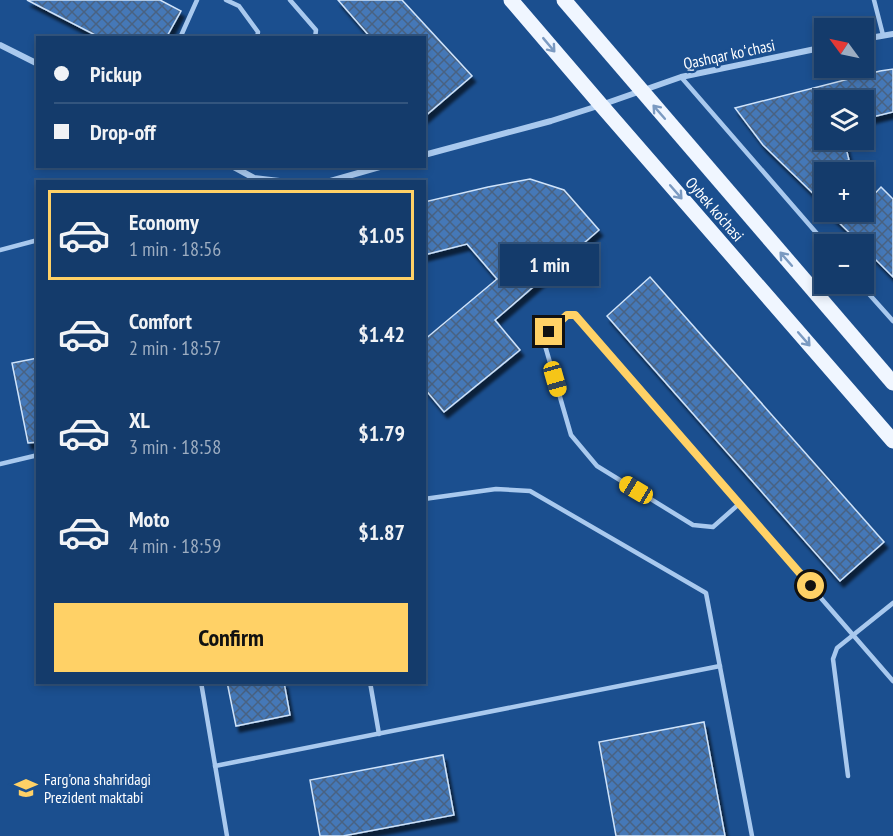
<!DOCTYPE html>
<meta charset="utf-8">
<style>
:root{--surface:#143b6b;--page:#1d4271;--text:#f1f3f6;--muted:#9dadc1;--line:#33557e;--accent:#ffd166}
body{margin:0;font-family:"PT Sans Narrow",sans-serif;background:var(--page);color:var(--text);height:100vh;display:flex;flex-direction:column;font-size:22px;white-space:nowrap}
*{box-sizing:border-box;margin:0}
p{font-size:20px;color:var(--muted)}
.icon{flex:none;width:33px;height:33px;fill:none;stroke:currentColor;stroke-width:2;stroke-linecap:round;stroke-linejoin:round}
.map{position:relative;flex:1;overflow:hidden}
.side{position:absolute;left:36px;top:180px;width:390px;height:504px;display:flex;flex-direction:column;background:var(--surface);border-radius:0px;box-shadow:0 3px 9px #0003,0 0 0 2px var(--line)}
.side>*{flex:none}
.guide{position:absolute;left:36px;top:36px;width:390px;height:132px;border-radius:0px;box-shadow:0 3px 9px #0003,0 0 0 2px var(--line);display:grid;align-content:center;height:132px;padding:0 18px;background:var(--surface)}
.needle{width:39px;rotate:303deg}
.buttons{position:absolute;left:814px;top:18px;display:grid;gap:12px}
.buttons a{display:grid;place-items:center;width:60px;height:60px;border-radius:0px;background:var(--surface);box-shadow:0 3px 9px #0003,0 0 0 2px var(--line);font-size:30px}
.end{position:absolute;width:27px;height:27px;margin:-14px;border:8px solid #ffd166;background:#111;box-shadow:0 0 0 3px #111}
.from{border-radius:50%}
.bubble{position:absolute;height:42px;border-radius:0px;background:var(--surface);box-shadow:0 3px 9px #0003,0 0 0 2px var(--line);font-size:20px;font-weight:600;line-height:42px;text-align:center}
.car{position:absolute;width:18px;height:36px;margin:-18px -9px;border-radius:8px;box-shadow:0 0 4px 2px #0007;background:linear-gradient(#f5c518 24%,#345 0 40%,#f5c518 0 76%,#345 0 86%,#f5c518 0)}
.guide b{display:flex;align-items:center;gap:21px;height:57px;font-size:22px}
.guide b+b{border-top:2px solid var(--line)}
.guide i{width:15px;height:15px;background:var(--text)}
ul{padding:10px 0 0;list-style:none}
li{display:flex;align-items:center;gap:18px;height:90px;margin:0 12px 9px;padding:0 6px;border:3px solid transparent;border-radius:0px}
li div{flex:1}
li b{display:block;font-size:22px}
li em{font-style:normal;font-weight:600}
li.active{border-color:var(--accent)}
li>.icon{width:54px;height:54px;stroke-width:1.5}
.action{display:flex;gap:12px;margin-top:auto;padding:12px 18px}
.action a{flex:1;height:69px;border-radius:0px;background:var(--accent);color:#111;font-size:24px;font-weight:600;line-height:69px;text-align:center}
.map>svg:first-child{display:block}
.building{fill:url(#building-cross-hatch);stroke:#cfe3fa;stroke-width:1.5;filter:url(#shadow)}
.lines{fill:none;stroke-linecap:round;stroke-linejoin:round}
.service{stroke:#a9c9ee;stroke-width:4.5}
.minor{stroke:#a9c9ee;stroke-width:6}
.primary{stroke:#f0f6ff;stroke-width:15}
.oneway{stroke:#7b9ac1}
.route{stroke:#ffd166;stroke-width:8}
.labels{text-anchor:middle;stroke-width:5;stroke-linejoin:round;paint-order:stroke}
.street-label{font-size:16px;fill:#fff;stroke:#1b4f8f}
.poi-label{font-size:16px;fill:#fff;stroke:#1b4f8f;text-anchor:start}
</style>
<div class="map">
<svg width="893" height="836" viewBox="0 0 893 836">
<defs>
<pattern id="building-cross-hatch" width="8" height="8" patternUnits="userSpaceOnUse" patternTransform="scale(1.5)"><rect width="8" height="8" fill="#4478b7"/><path d="M0 0l8 8M0 8l8-8" fill="none" stroke="#486282"/></pattern>
<filter id="shadow"><feDropShadow dx="3.5" dy="6" stdDeviation="1.5" flood-color="#0009"/></filter>
</defs>
<rect width="100%" height="100%" fill="#1b4f8f"/>
<!-- building -->
<g class="building">
<polygon points="27,0 160,0 181,11 166,38 101,38"/>
<polygon points="338,0 402,0 472,76 424,117 424,38 371,38"/>
<polygon points="893,69 893,112 864,119 864,100 825,100 825,140 844,140 849,160 825,166 825,205 763,145 735,108 880,71"/>
<polygon points="530,179 564,190 599,230 495,320 520,350 444,412 424,388 424,340 497,279 467,244 424,255 424,202 488,187"/>
<polygon points="881,187 893,199 893,277 864,248 864,244 861,244 828,212 864,212 864,205"/>
<polygon points="650,277 884,542 840,581 607,316"/>
<polygon points="38,358 38,442 28,443 12,363"/>
<polygon points="227,682 284,682 290,715 236,726"/>
<polygon points="704,722 725,836 616,836 599,742"/>
<polygon points="443,755 454,815 343,836 320,836 310,780"/>
</g>
<g class="lines">
<!-- service -->
<g class="service">
<polyline points="226,0 239,6 258,32 257,38"/>
<polyline points="290,0 316,30 315,38"/>
<polyline points="874,0 883,35"/>
<polyline points="180,38 197,0"/>
<polyline points="681,77 826,244"/>
<polyline points="0,250 38,240"/>
<polyline points="860,284 893,321"/>
<polyline points="0,464 38,455"/>
<polyline points="424,499 496,489 530,491 706,593 752,836"/>
<path d="M739 504 713 527 693 525 597 466 571 435 544 342C550 330 561 316 575 315L893 681"/>
<polyline points="201,682 227,836"/>
<polyline points="370,682 379,734"/>
<polyline points="215,766 720,666"/>
<polyline points="848,776 833,659 837,648 893,603"/>
</g>
<!-- minor -->
<g class="minor">
<polyline points="864,39 893,34"/>
<polyline points="0,45 38,64"/>
<polyline points="424,155 551,121 601,105 681,77 825,47"/>
<polyline points="232,166 254,178 288,182"/>
<polyline points="327,182 383,166"/>
</g>
<!-- primary -->
<g class="primary">
<polyline points="511,0 601,105 893,441"/>
<polyline points="564,0 893,383"/>
</g>
</g>
<!-- one-way arrows -->
<defs><path id="oneway-shaft" d="M-6 0H5M1.5-3L5.5 0L1.5 3" fill="none" stroke-width="1.6" stroke-linecap="round" stroke-linejoin="round" transform="scale(1.5)"/></defs>
<g class="oneway">
<use href="#oneway-shaft" transform="translate(549 45) rotate(50)"/>
<use href="#oneway-shaft" transform="translate(659 112) rotate(-131)"/>
<use href="#oneway-shaft" transform="translate(676 192) rotate(49)"/>
<use href="#oneway-shaft" transform="translate(786 259) rotate(-131)"/>
<use href="#oneway-shaft" transform="translate(804 339) rotate(49)"/>
</g>
<g class="lines">
<!-- route -->
<polyline class="route" points="549,332 567,315 575,315 811,586"/>
</g>
<!-- icons -->
<defs>
<g id="school-bare" transform="scale(1.8)"><path d="M0-5L7-2L0 1L-7-2ZM-4 1L0 2.5L4 1V4Q0 6-4 4Z" fill="#ffd166" stroke="#1b4f8f" stroke-width="2.5" paint-order="stroke"/></g>
</defs>
<g fill-rule="evenodd">
<use href="#school-bare" x="26" y="788"/>
</g>
<g class="labels">
<!-- street labels -->
<g class="street-label">
<text transform="translate(729 54) rotate(-12)" y="6">Qashqar koʻchasi</text>
<text transform="translate(715 209) rotate(49)" y="6">Oybek ko‘chasi</text>
</g>
<!-- poi labels -->
<g class="poi-label">
<text x="44" y="785">Farg'ona shahridagi<tspan x="44" dy="18">Prezident maktabi</tspan></text>
</g>
</g>
</svg>
<div class="buttons">
<a><svg class="needle" viewBox="-14 -14 28 28"><path d="M0-13l5 13h-10z" fill="#e53935"/><path d="M0 13l5-13h-10z" fill="#9dadc1"/></svg></a>
<a><svg class="icon" aria-label="layers" viewBox="0 0 24 24"><path d="M12 4l9 5-9 5-9-5zM3 14l9 5 9-5"/></svg></a>
<a>+</a>
<a>−</a>
</div>
<i class="end from" style="left:811px;top:586px"></i>
<i class="end" style="left:549px;top:332px"></i>
<div class="bubble" style="left:500px;top:244px;width:99px">1 min</div>
<i class="car" style="left:555px;top:379px;rotate:164deg"></i>
<i class="car" style="left:636px;top:490px;rotate:301deg"></i>
<div class="guide">
<b><i class="from"></i>Pickup</b>
<b><i></i>Drop-off</b>
</div>
<section class="side">
<ul>
<li class="active"><svg class="icon" aria-label="car" viewBox="0 0 24 24"><path d="M5 17H2v-5l4-1 3-4h7l3 4 3 1v5h-3M9 17h6M6 11h13"/><circle cx="7" cy="17" r="2"/><circle cx="17" cy="17" r="2"/></svg><div><b>Economy</b><p>1 min · 18:56</p></div><em>$1.05</em></li>
<li><svg class="icon" aria-label="car" viewBox="0 0 24 24"><path d="M5 17H2v-5l4-1 3-4h7l3 4 3 1v5h-3M9 17h6M6 11h13"/><circle cx="7" cy="17" r="2"/><circle cx="17" cy="17" r="2"/></svg><div><b>Comfort</b><p>2 min · 18:57</p></div><em>$1.42</em></li>
<li><svg class="icon" aria-label="car" viewBox="0 0 24 24"><path d="M5 17H2v-5l4-1 3-4h7l3 4 3 1v5h-3M9 17h6M6 11h13"/><circle cx="7" cy="17" r="2"/><circle cx="17" cy="17" r="2"/></svg><div><b>XL</b><p>3 min · 18:58</p></div><em>$1.79</em></li>
<li><svg class="icon" aria-label="car" viewBox="0 0 24 24"><path d="M5 17H2v-5l4-1 3-4h7l3 4 3 1v5h-3M9 17h6M6 11h13"/><circle cx="7" cy="17" r="2"/><circle cx="17" cy="17" r="2"/></svg><div><b>Moto</b><p>4 min · 18:59</p></div><em>$1.87</em></li>
</ul>
<div class="action"><a>Confirm</a></div>
</section>
</div>
